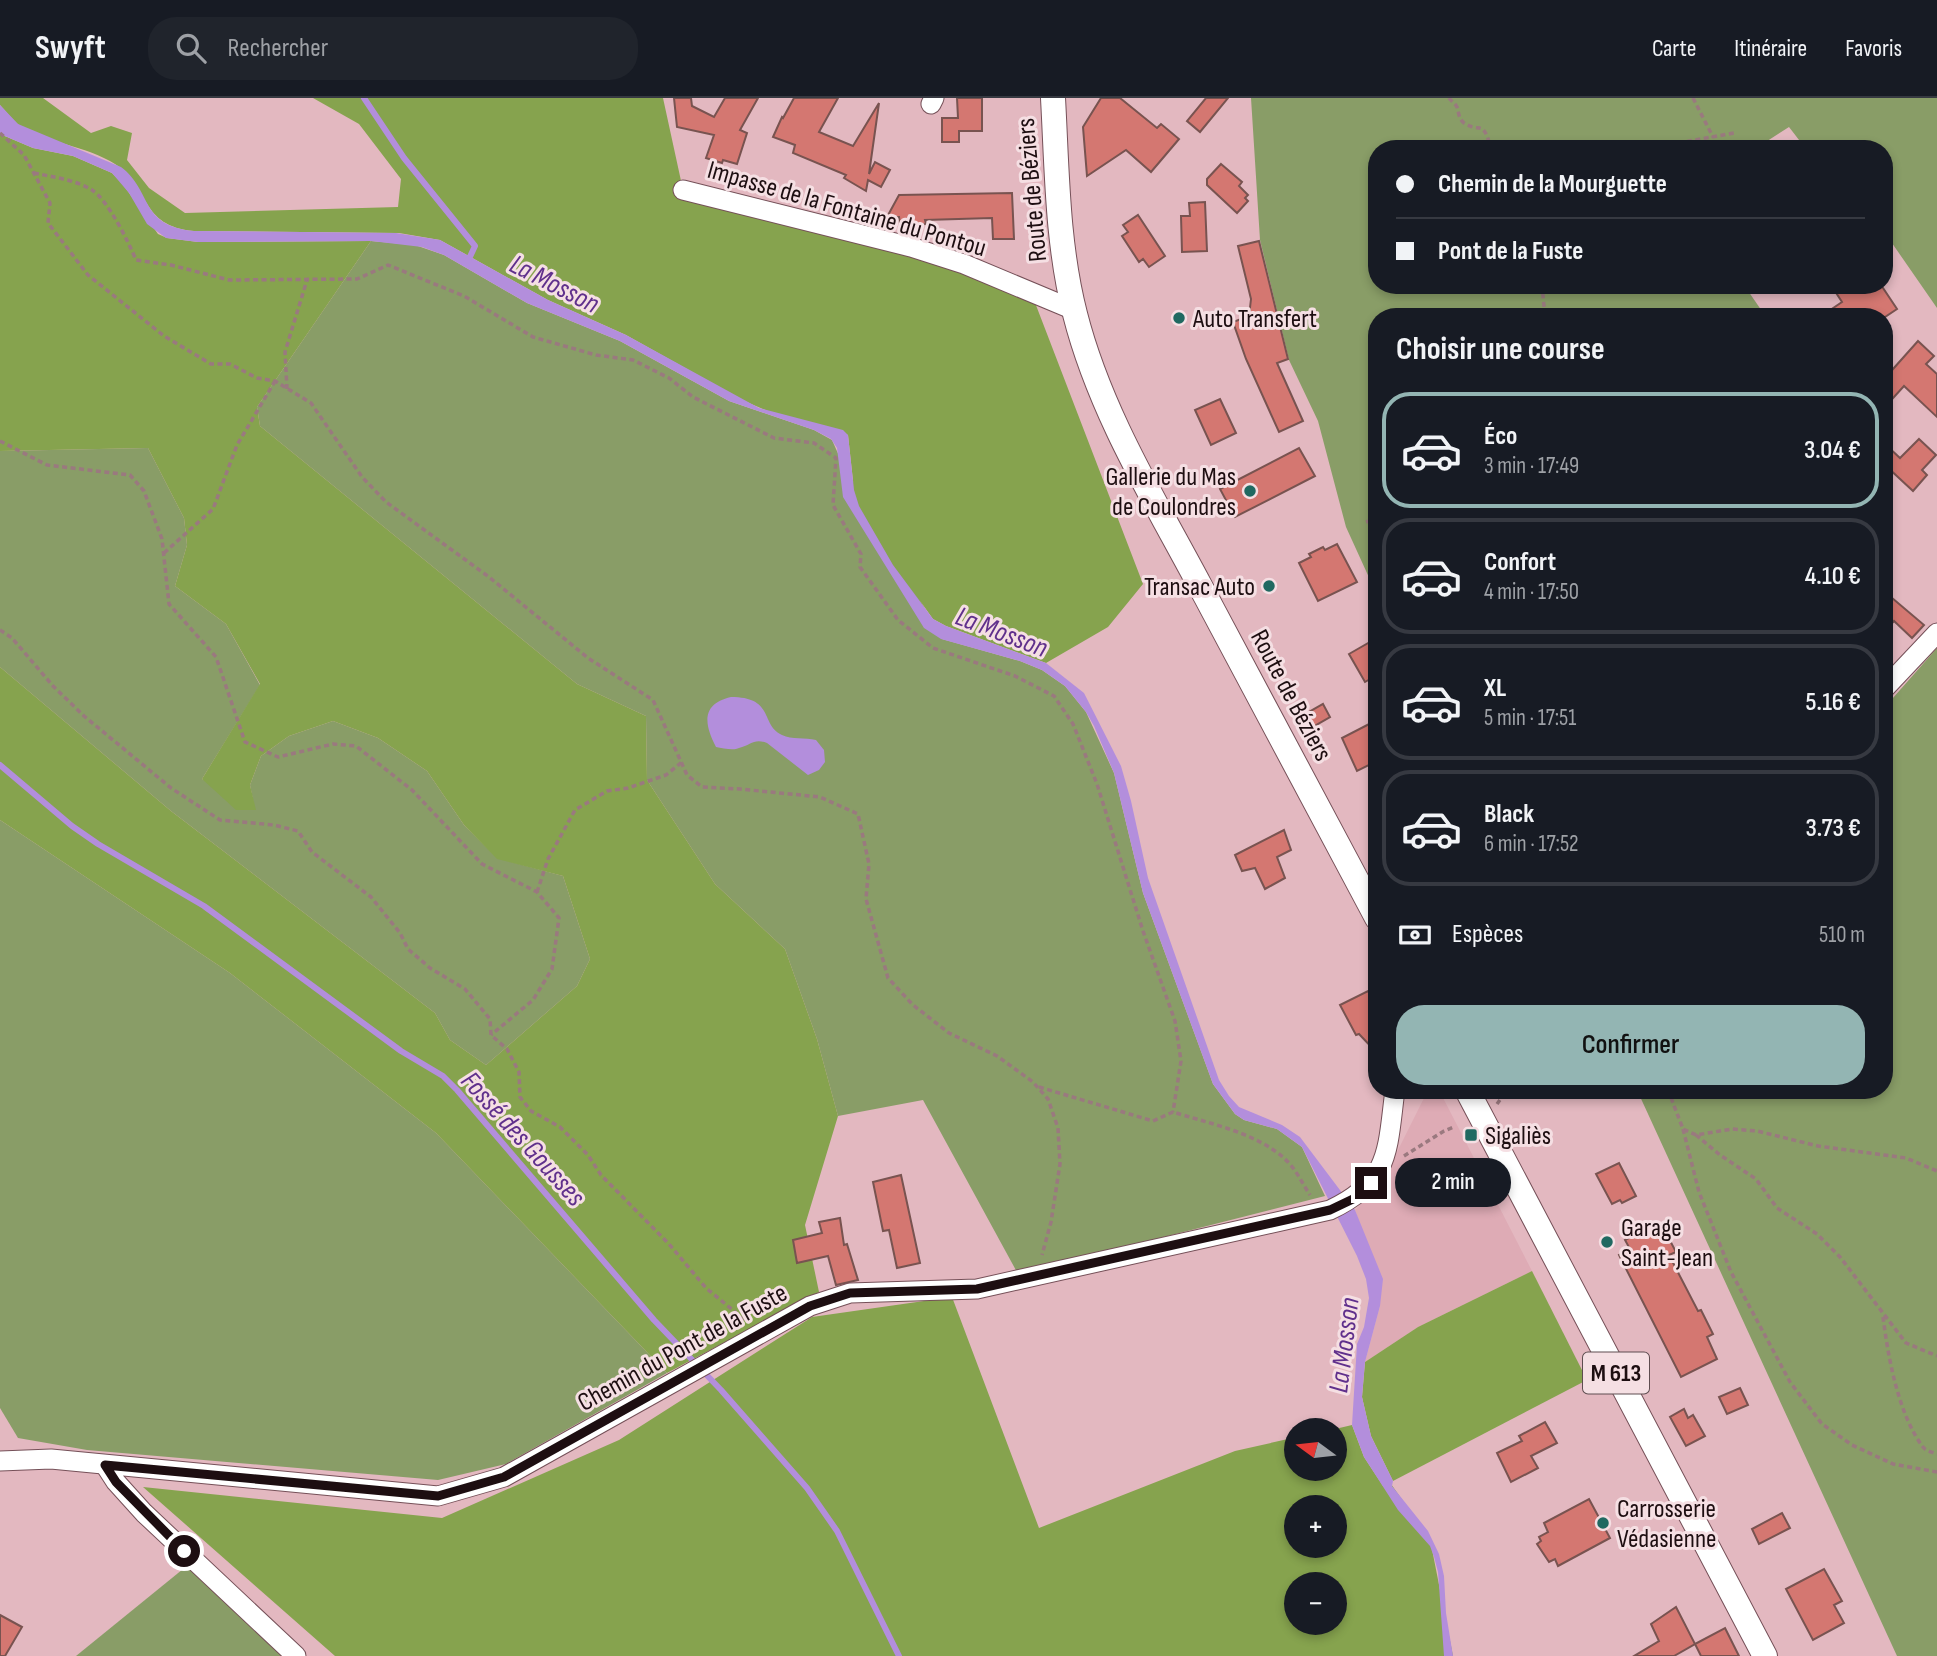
<!DOCTYPE html>
<html lang="fr">
<meta charset="utf-8">
<style>
:root{--surface:#171b24;--page:#20242c;--text:#f1f3f6;--muted:#9ea1a6;--line:#363941;--accent:#93b5b3}
body{margin:0;font-family:"Sofia Sans Condensed",sans-serif;background:var(--page);color:var(--text);height:100vh;display:flex;flex-direction:column;font-size:26px;white-space:nowrap}
*{box-sizing:border-box;margin:0}
p{font-size:23px;color:var(--muted)}
.icon{flex:none;width:38px;height:38px;fill:none;stroke:currentColor;stroke-width:2;stroke-linecap:round;stroke-linejoin:round}
.map{position:relative;flex:1;overflow:hidden}
.details{position:absolute;left:1368px;top:210px;width:525px;height:791px;display:flex;flex-direction:column;background:var(--surface);border-radius:28px;box-shadow:0 4px 10px #0003}
.details>*{flex:none}
.banner{position:absolute;left:1368px;top:42px;width:525px;height:154px;border-radius:28px;box-shadow:0 4px 10px #0003;display:grid;align-content:center;height:154px;padding:0 28px;background:var(--surface)}
.needle{width:46px;rotate:285deg}
.controls{position:absolute;left:1284px;top:1320px;display:grid;gap:14px}
.controls a{display:grid;place-items:center;width:63px;height:63px;border-radius:50%;background:var(--surface);box-shadow:0 4px 10px #0003;font-size:35px}
.end{position:absolute;width:32px;height:32px;margin:-16px;border:9px solid #1d0e11;background:#fff;box-shadow:0 0 0 4px #fff}
.from{border-radius:50%}
.bubble{position:absolute;height:49px;border-radius:24px;background:var(--surface);box-shadow:0 4px 10px #0003;font-size:23px;font-weight:600;line-height:49px;text-align:center}
.banner b{display:flex;align-items:center;gap:24px;height:66px;font-size:26px}
.banner b+b{border-top:2px solid var(--line)}
.banner i{width:18px;height:18px;background:var(--text)}
ul{padding:0;list-style:none}
li{display:flex;align-items:center;gap:21px;height:116px;margin:0 14px 10px;padding:0 14px;border:4px solid var(--line);border-radius:28px}
li div{flex:1}
li b{display:block;font-size:26px}
li em{font-style:normal;font-weight:600}
li.active{border-color:var(--accent)}
li>.icon{width:63px;height:63px;stroke-width:1.5}
h2{padding:0 28px;font-size:32px;line-height:84px}
.pay{display:flex;align-items:center;gap:18px;height:77px;padding:0 28px;font-size:26px}
.pay p{margin-inline-start:auto}
.primary-button{display:flex;gap:14px;margin-top:auto;padding:14px 28px}
.primary-button a{flex:1;height:80px;border-radius:28px;background:var(--accent);color:#111;font-size:28px;font-weight:600;line-height:80px;text-align:center}
header{display:flex;align-items:center;gap:42px;box-sizing:border-box;height:98px;padding:0 35px;background:var(--surface);border-bottom:2px solid var(--line)}
header strong{font-size:33px}
nav{display:flex;gap:38px;margin-inline-start:auto;font-size:24px}
.search{width:490px;height:63px;background:var(--page);display:flex;align-items:center;gap:18px;box-sizing:border-box;padding:0 24px;border-radius:28px;color:var(--muted);font-size:26px}
.map>svg:first-child{display:block}
.built{fill:#deabb5}
.green{fill:#899d67}
.forest{fill:#86a34e;fill-rule:evenodd}
.water{fill:#b38edc}
.lines{fill:none;stroke-linecap:round;stroke-linejoin:round}
.stream{stroke:#b38edc;stroke-width:6}
.building{fill:#d47771;stroke:#785350;stroke-width:2}
.minor-casing{stroke:#755058;stroke-width:21}
.major-casing{stroke:#755058;stroke-width:26}
.path{stroke:#9a797f;stroke-width:3.5;stroke-dasharray:5 3.5;stroke-linecap:butt}
.minor{stroke:#fff;stroke-width:19}
.major{stroke:#fff;stroke-width:24}
.route{stroke:#1d0e11;stroke-width:9}
.poi-dot{fill:#206961;stroke:#f5dfe3;stroke-width:2.5}
.labels{text-anchor:middle;stroke-width:6;stroke-linejoin:round;paint-order:stroke}
.shield{fill:#f5dfe3;stroke:#5e4d50;stroke-width:2}
.shield-label{font-size:24px;font-weight:bold;fill:#1d0e11}
.street-label{font-size:26px;fill:#1d0e11;stroke:#f5dfe3}
.poi-label{font-size:26px;fill:#1d0e11;stroke:#f5dfe3;text-anchor:start}
.water-label{font-size:28px;font-style:italic;fill:#60308c;stroke:#f5dfe3}
</style>
<header>
<strong>Swyft</strong>
<div class="search"><svg class="icon" aria-label="search" viewBox="0 0 24 24"><circle cx="10" cy="10" r="6"/><path d="M15 15l6 6"/></svg>Rechercher</div>
<nav><a>Carte</a><a>Itinéraire</a><a>Favoris</a></nav>
</header>
<div class="map">
<svg width="1937" height="1558" viewBox="0 0 1937 1558">
<rect width="100%" height="100%" fill="#e3b8c0"/>
<!-- built -->
<polygon class="built" points="1428,992 1439,992 1532,1173 1418,1229 1365,1264 1380,1208 1363,1134 1355,1112 1381,1086"/>
<!-- green -->
<g class="green">
<polygon points="1251,0 1937,0 1937,210 1885,135 1885,51 1806,51 1789,29 1761,47 1764,51 1377,51 1377,187 1744,187 1766,219 1377,219 1377,497 1346,429 1318,323 1289,262 1260,142"/>
<polygon points="371,143 415,147 444,157 527,205 620,243 729,303 814,332 832,342 840,360 942,541 1020,563 1042,572 1065,588 1086,614 1114,675 1143,795 1213,986 1235,1016 1244,1022 1277,1031 1302,1049 1325,1098 1018,1176 923,1002 838,1018 817,941 785,851 715,786 647,682 646,618 577,586 260,328 257,309"/>
<polygon points="148,350 184,420 187,447 175,488 226,526 260,587 202,681 255,712 250,687 261,658 289,638 333,623 378,640 427,673 464,727 497,760 563,778 590,861 577,888 486,967 450,942 435,915 171,713 0,569 0,353"/>
<polygon points="1937,550 1937,1558 1897,1558 1637,992 1885,992 1885,609"/>
<polygon points="0,722 230,875 436,1035 667,1275 506,1366 438,1382 87,1352 18,1340 0,1310"/>
<polygon points="188,1467 288,1558 76,1558"/>
</g>
<!-- forest -->
<g class="forest">
<path d="M0 0H43L91 35 111 28 132 35 127 62 149 90 185 115 398 109 401 81 359 26 313 0H663L683 92 961 171 1034 202 1143 486 1108 529 1046 565 946 528 933 521 918 500 893 467 859 408 854 392 848 337 770 314 742 302 626 237 548 202 440 142 399 135 194 133C139 128 151 89 115 66 87 48 46 45 19 27 12 22 6 13 0 7Z"/>
<polygon points="0,36 33,50 73,58 112,75 122,85 158,136 167,140 198,144 371,143 257,309 260,328 577,586 646,618 647,682 715,786 785,851 817,941 838,1018 805,1127 819,1194 667,1275 436,1035 230,875 0,722 0,569 171,713 435,915 450,942 486,967 577,888 590,861 563,778 497,761 464,727 427,673 378,640 333,623 289,638 261,658 250,687 256,712 236,712 202,681 260,586 226,526 175,488 187,447 184,420 148,350 0,353"/>
<polygon points="1532,1173 1587,1282 1393,1383 1371,1338 1362,1299 1365,1264 1418,1229"/>
<path d="M952 1199 1039 1430 1235 1353 1297 1339V1370H1335V1332H1331L1352 1327 1364 1359 1383 1388 1391 1386 1430 1441 1453 1558H335L143 1389 442 1420 619 1342 812 1219ZM1297 1409H1335V1447H1297ZM1297 1486H1335V1524H1297Z"/>
</g>
<!-- water -->
<g class="water">
<path d="M0 7 18 26 121 69C153 93 139 128 194 133L396 135 440 142 548 202 626 237 759 310 843 332 848 337 854 392 859 408 893 467 933 521 946 528 1046 565 1084 595 1121 668 1131 703 1148 780 1219 982 1229 998 1239 1009 1282 1027 1300 1039 1355 1112 1383 1181 1380 1208 1365 1264 1362 1299 1371 1338 1393 1383 1392 1388 1428 1433 1439 1456 1444 1478 1446 1515 1453 1558H1444L1438 1474 1434 1459 1430 1448 1398 1412 1364 1359 1352 1327 1357 1246 1364 1229 1369 1200 1366 1181 1357 1158 1302 1049 1277 1031 1244 1022 1235 1016 1213 986 1143 795 1114 675 1094 628 1086 614 1065 588 1042 572 1020 563 941 541 924 530 843 399 837 350 831 341 814 332 729 303 620 243 527 205 444 157 422 149 371 143 198 144 166 140 147 126 129 95 112 75 73 58 33 50 0 36Z"/>
<path d="M731 599C775 599 760 627 782 637 792 642 805 639 816 642L824 652 825 664 819 672 808 677 767 645C754 640 751 647 739 650 733 653 723 650 716 649 704 626 701 606 731 599Z"/>
</g>
<g class="lines">
<!-- stream -->
<g class="stream">
<polyline points="364,0 404,60 475,148 468,163"/>
<polyline points="0,667 72,728 98,746 204,808 401,953 443,978 457,992 654,1222 721,1292 807,1390 837,1433 899,1558"/>
</g>
</g>
<!-- building -->
<g class="building">
<polygon points="674,0 691,0 692,8 714,19 725,0 758,0 740,32 747,35 737,66 723,62 722,65 706,60 714,37 677,29"/>
<polygon points="794,0 838,0 819,34 853,48 879,5 869,76 875,64 890,72 881,89 868,82 866,93 844,80 846,77 793,55 795,47 773,39 782,19 783,20"/>
<polygon points="957,0 982,0 982,33 959,33 959,44 942,44 942,20 958,20"/>
<polygon points="1101,0 1120,0 1157,30 1161,26 1179,41 1151,74 1126,52 1087,78 1083,29"/>
<polygon points="1206,0 1228,0 1200,34 1187,23"/>
<polygon points="1221,66 1242,84 1239,88 1248,97 1245,100 1248,103 1237,115 1207,87 1207,81"/>
<polygon points="1012,95 1014,141 993,141 992,120 925,122 926,126 909,127 900,126 899,119 887,119 899,97"/>
<polygon points="1205,104 1207,153 1182,154 1181,118 1190,118 1189,105"/>
<polygon points="1138,117 1165,158 1149,169 1143,161 1139,164 1122,138 1128,134 1123,127"/>
<polygon points="1259,143 1288,261 1277,265 1303,323 1279,334 1246,261 1233,224 1249,218 1251,201 1238,148"/>
<polygon points="1831,187 1881,187 1897,211 1885,219 1820,219 1842,204"/>
<polygon points="1918,243 1934,258 1926,266 1937,276 1937,319 1904,288 1885,309 1885,280"/>
<polygon points="1220,301 1236,335 1211,347 1195,312"/>
<polygon points="1919,341 1936,357 1922,372 1927,377 1913,393 1885,367 1885,346 1900,360"/>
<polygon points="1299,350 1315,378 1235,419 1220,391"/>
<polygon points="1337,446 1357,484 1318,503 1299,465 1311,459 1309,456 1323,449 1325,452"/>
<polygon points="1885,494 1924,527 1912,540 1894,523 1885,533"/>
<polygon points="1377,540 1377,577 1365,584 1349,556"/>
<polygon points="1323,606 1330,619 1309,631 1302,618"/>
<polygon points="1377,622 1377,663 1357,673 1342,640"/>
<polygon points="1284,732 1291,752 1277,759 1285,780 1265,791 1255,770 1242,773 1235,757"/>
<polygon points="1368,893 1377,910 1377,955 1359,936 1356,937 1340,907"/>
<polygon points="1619,1065 1636,1098 1622,1105 1620,1102 1612,1106 1596,1076"/>
<polygon points="901,1077 920,1165 897,1170 889,1132 883,1133 873,1084"/>
<polygon points="840,1120 844,1147 847,1146 858,1182 836,1187 828,1158 797,1165 793,1142 822,1135 819,1124"/>
<polygon points="1653,1127 1659,1136 1665,1133 1676,1154 1669,1157 1698,1213 1701,1212 1713,1236 1707,1239 1717,1261 1681,1279 1619,1157 1630,1151 1625,1142"/>
<polygon points="1740,1290 1748,1307 1727,1316 1719,1299"/>
<polygon points="1684,1311 1688,1320 1693,1317 1705,1338 1686,1348 1670,1319"/>
<polygon points="1545,1324 1557,1345 1531,1358 1538,1370 1511,1384 1497,1355 1522,1343 1519,1338"/>
<polygon points="1589,1401 1610,1440 1558,1468 1555,1461 1549,1464 1537,1446 1541,1443 1539,1439 1548,1434 1544,1425"/>
<polygon points="1782,1415 1790,1430 1759,1446 1752,1431"/>
<polygon points="1824,1471 1842,1503 1834,1507 1844,1525 1813,1542 1786,1491"/>
<polygon points="1676,1509 1695,1546 1674,1558 1634,1558 1659,1543 1651,1526"/>
<polygon points="0,1517 22,1529 5,1558 0,1558"/>
<polygon points="1725,1530 1739,1558 1701,1558 1695,1546"/>
</g>
<g class="lines">
<!-- minor casing -->
<g class="minor-casing">
<g id="minor">
<polyline points="931,6 934,0"/>
<polyline points="683,92 911,149 964,166 1074,212"/>
<polyline points="1885,590 1937,535"/>
<path d="M0 1363 51 1361 438 1398 504 1379 810 1208 850 1195 977 1191 1330 1112C1391 1083 1387 1053 1395 992"/>
<polyline points="105,1367 116,1384 144,1415 296,1558"/>
</g>
</g>
<!-- major casing -->
<g class="major-casing">
<g id="major">
<path d="M1053 0C1057 72 1057 146 1075 216 1099 311 1152 398 1198 484 1258 596 1318 708 1377 820"/>
<polyline points="1467,992 1765,1558"/>
</g>
</g>
<!-- path -->
<g class="path">
<path d="M1449 0C1451 3 1455 5 1457 9 1459 14 1458 20 1464 25 1481 36 1483 20 1491 51"/>
<polyline points="1693,0 1713,39"/>
<polyline points="0,35 24,57 50,105 48,125 88,177 164,238 211,266 230,266 257,280 275,283 311,305 362,379 386,404 489,479 588,560 653,602 687,677 702,689 740,691 820,699 858,716 869,766 866,801 888,880 913,907 949,935 997,958 1033,984 1048,1001 1058,1030 1060,1066 1051,1124 1042,1157"/>
<polyline points="1654,51 1661,48 1734,35"/>
<path d="M34 75C53 79 76 82 92 92 108 102 129 145 136 162L171 167 229 182 357 181 388 167 464 198 533 239 596 257 633 262 669 280 693 299 774 340 814 345 836 360 833 407 861 456 860 469 898 522 933 550 1015 578 1054 598 1073 626 1097 686 1143 833 1175 923 1181 963 1173 1014"/>
<polyline points="1542,187 1545,219"/>
<polyline points="287,291 285,254 307,182"/>
<polyline points="0,343 47,367 130,377 144,393 162,441 169,506 216,559 245,644 278,659 333,646 356,648 412,692 482,766 537,794 559,820 552,871 533,902 491,937"/>
<polyline points="1366,424 1377,420"/>
<polyline points="164,455 213,411 237,347 275,283"/>
<polyline points="0,532 12,540 53,588 84,618 171,690 220,722 274,727 298,733 312,754 371,799 400,835 408,851 430,870 465,891 490,921 491,937 507,951 519,974 520,999 531,1013 560,1029 588,1057 601,1077 669,1146 706,1190 740,1218 744,1225"/>
<polyline points="537,794 548,761 575,712 607,693 628,690 666,677 682,664"/>
<path d="M1039 989 1153 1023 1173 1014C1208 1025 1257 1035 1285 1061 1296 1071 1302 1085 1310 1097"/>
<polyline points="1668,992 1683,1031 1696,1037 1732,1031 1757,1033 1818,1048 1906,1060 1937,1073"/>
<polyline points="1497,1006 1507,992"/>
<polyline points="1683,1031 1699,1094 1731,1174 1790,1284 1822,1326 1852,1347 1893,1366 1937,1374"/>
<polyline points="1696,1037 1720,1057 1756,1081 1777,1110 1817,1136 1840,1159 1906,1245 1937,1258"/>
<polyline points="1404,1058 1444,1033 1454,1029"/>
<path d="M1883 1219C1888 1258 1898 1316 1923 1349 1926 1353 1932 1354 1937 1356"/>
</g>
<!-- minor -->
<use href="#minor" class="minor"/>
<!-- major -->
<use href="#major" class="major"/>
</g>
<g class="lines">
<!-- route -->
<polyline class="route" points="184,1453 116,1384 105,1367 438,1398 504,1379 810,1208 850,1195 977,1191 1330,1112 1353,1101 1371,1085"/>
</g>
<!-- markers -->
<g class="poi-dot">
<circle cx="1179" cy="220" r="7"/>
<circle cx="1250" cy="393" r="7"/>
<circle cx="1269" cy="488" r="7"/>
<rect x="1464" y="1030" width="14" height="14" rx="3.5"/>
<circle cx="1607" cy="1144" r="7"/>
<circle cx="1603" cy="1425" r="7"/>
</g>
<g class="labels">
<!-- shield labels -->
<rect class="shield" x="1583" y="1254.5" width="66" height="41" rx="5"/>
<g class="shield-label">
<text x="1616" y="1283">M 613</text>
</g>
<!-- street labels -->
<g class="street-label">
<text transform="translate(1031 92) rotate(-95)" y="9">Route de Béziers</text>
<text transform="translate(847 110) rotate(16)" y="9">Impasse de la Fontaine du Pontou</text>
<text transform="translate(1292 597) rotate(62)" y="9">Route de Béziers</text>
<text transform="translate(682 1249) rotate(-29)" y="9">Chemin du Pont de la Fuste</text>
</g>
<!-- poi labels -->
<g class="poi-label">
<text x="1193" y="229">Auto Transfert</text>
<text x="1236" y="387" text-anchor="end">Gallerie du Mas<tspan x="1236" dy="30">de Coulondres</tspan></text>
<text x="1255" y="497" text-anchor="end">Transac Auto</text>
<text x="1485" y="1046">Sigaliès</text>
<text x="1621" y="1138">Garage<tspan x="1621" dy="30">Saint-Jean</tspan></text>
<text x="1617" y="1419">Carrosserie<tspan x="1617" dy="30">Védasienne</tspan></text>
</g>
<!-- water labels -->
<g class="water-label">
<text transform="translate(555 185) rotate(27)" y="10">La Mosson</text>
<text transform="translate(1002 533) rotate(21)" y="10">La Mosson</text>
<text transform="translate(524 1040) rotate(48)" y="10">Fossé des Gousses</text>
<text transform="translate(1343 1247) rotate(-83)" y="10">La Mosson</text>
</g>
</g>
</svg>
<div class="controls">
<a><svg class="needle" viewBox="-14 -14 28 28"><path d="M0-13l5 13h-10z" fill="#e53935"/><path d="M0 13l5-13h-10z" fill="#9ea1a6"/></svg></a>
<a>+</a>
<a>−</a>
</div>
<i class="end from" style="left:184px;top:1453px"></i>
<i class="end" style="left:1371px;top:1085px"></i>
<div class="bubble" style="left:1395px;top:1060px;width:116px">2 min</div>
<div class="banner">
<b><i class="from"></i>Chemin de la Mourguette</b>
<b><i></i>Pont de la Fuste</b>
</div>
<section class="details">
<h2>Choisir une course</h2>
<ul>
<li class="active"><svg class="icon" aria-label="car" viewBox="0 0 24 24"><path d="M5 17H2v-5l4-1 3-4h7l3 4 3 1v5h-3M9 17h6M6 11h13"/><circle cx="7" cy="17" r="2"/><circle cx="17" cy="17" r="2"/></svg><div><b>Éco</b><p>3 min · 17:49</p></div><em>3.04 €</em></li>
<li><svg class="icon" aria-label="car" viewBox="0 0 24 24"><path d="M5 17H2v-5l4-1 3-4h7l3 4 3 1v5h-3M9 17h6M6 11h13"/><circle cx="7" cy="17" r="2"/><circle cx="17" cy="17" r="2"/></svg><div><b>Confort</b><p>4 min · 17:50</p></div><em>4.10 €</em></li>
<li><svg class="icon" aria-label="car" viewBox="0 0 24 24"><path d="M5 17H2v-5l4-1 3-4h7l3 4 3 1v5h-3M9 17h6M6 11h13"/><circle cx="7" cy="17" r="2"/><circle cx="17" cy="17" r="2"/></svg><div><b>XL</b><p>5 min · 17:51</p></div><em>5.16 €</em></li>
<li><svg class="icon" aria-label="car" viewBox="0 0 24 24"><path d="M5 17H2v-5l4-1 3-4h7l3 4 3 1v5h-3M9 17h6M6 11h13"/><circle cx="7" cy="17" r="2"/><circle cx="17" cy="17" r="2"/></svg><div><b>Black</b><p>6 min · 17:52</p></div><em>3.73 €</em></li>
</ul>
<div class="pay"><svg class="icon" aria-label="cash" viewBox="0 0 24 24"><path d="M3 7h18v10H3z"/><circle cx="12" cy="12" r="2"/></svg>Espèces<p>510 m</p></div>
<div class="primary-button"><a>Confirmer</a></div>
</section>
</div>
